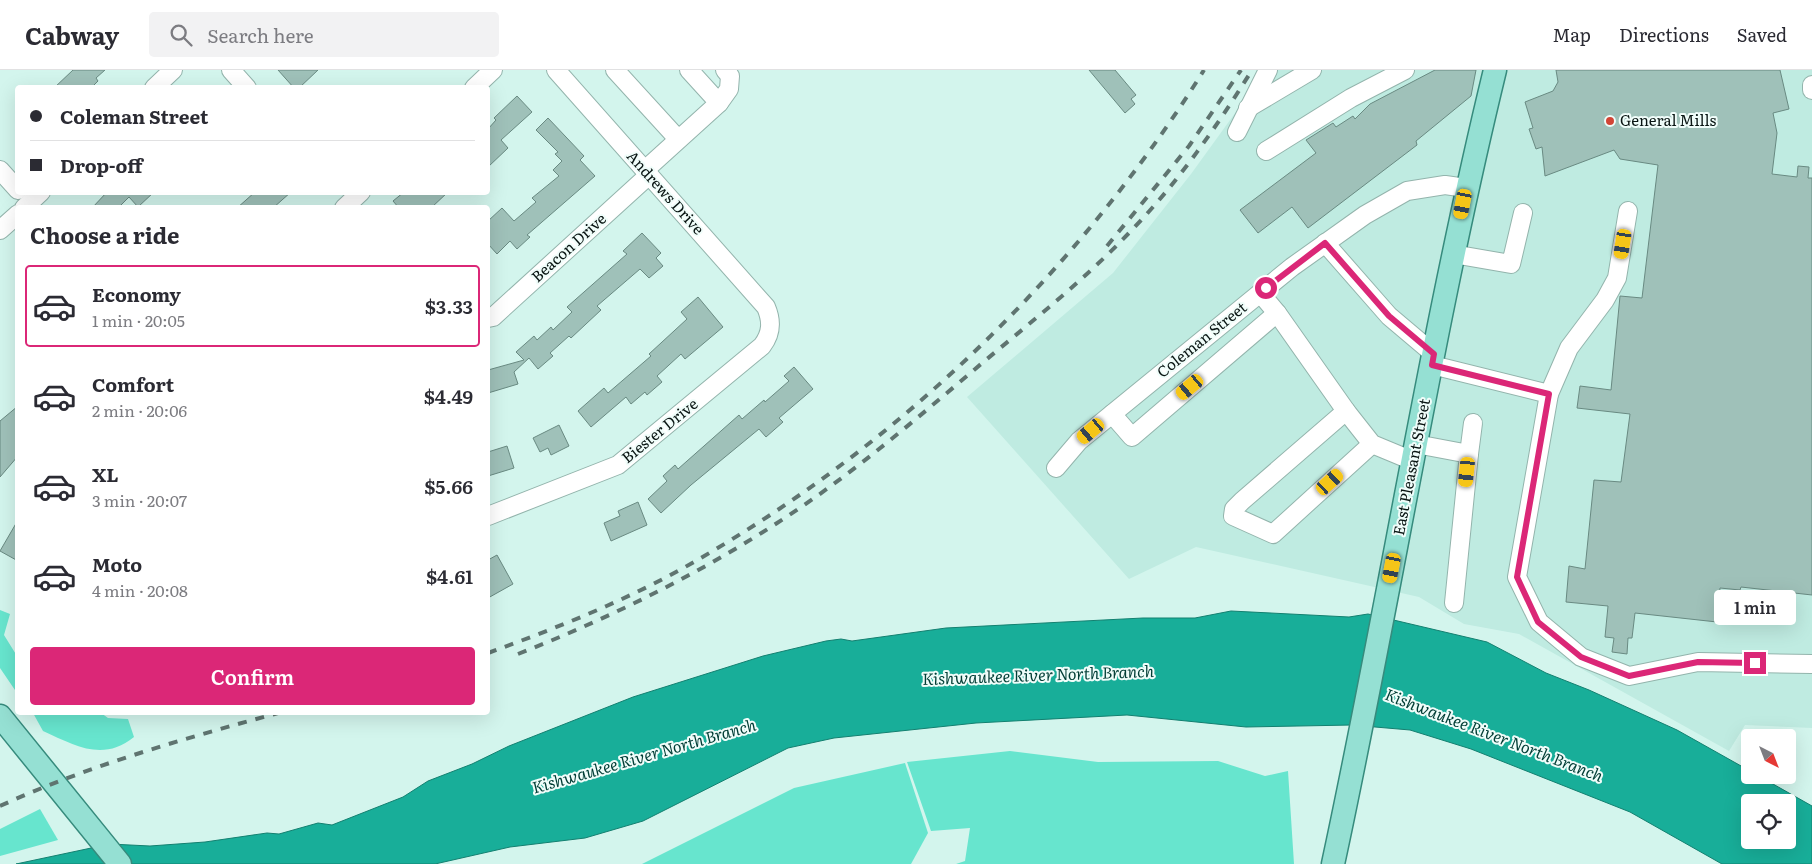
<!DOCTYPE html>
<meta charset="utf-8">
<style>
:root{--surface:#fff;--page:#f2f2f3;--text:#2b2b33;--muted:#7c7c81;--line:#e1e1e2;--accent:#db2777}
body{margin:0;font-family:Literata,serif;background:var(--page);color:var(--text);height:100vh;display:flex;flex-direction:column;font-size:19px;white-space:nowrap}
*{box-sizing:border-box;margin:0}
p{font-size:16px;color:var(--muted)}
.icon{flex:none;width:28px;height:28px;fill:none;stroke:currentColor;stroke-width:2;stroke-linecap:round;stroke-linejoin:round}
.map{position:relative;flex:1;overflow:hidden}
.drawer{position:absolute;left:15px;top:135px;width:475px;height:510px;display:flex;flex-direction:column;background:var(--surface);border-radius:5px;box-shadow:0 5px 20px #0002}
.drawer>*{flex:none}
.top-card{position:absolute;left:15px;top:15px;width:475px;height:110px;border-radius:5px;box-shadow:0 5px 20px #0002;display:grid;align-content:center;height:110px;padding:0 15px;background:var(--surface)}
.needle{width:32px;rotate:138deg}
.controls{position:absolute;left:1741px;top:659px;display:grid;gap:10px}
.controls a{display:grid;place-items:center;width:55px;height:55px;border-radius:5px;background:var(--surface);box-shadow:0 5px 20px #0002;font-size:25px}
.end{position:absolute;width:22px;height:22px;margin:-11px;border:6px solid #db2777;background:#fff;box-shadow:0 0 0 2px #fff}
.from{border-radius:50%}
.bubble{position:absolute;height:35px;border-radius:5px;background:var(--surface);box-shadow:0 5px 20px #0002;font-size:16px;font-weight:600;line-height:35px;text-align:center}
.car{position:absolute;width:15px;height:30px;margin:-15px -8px;border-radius:6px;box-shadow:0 0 4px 1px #0007;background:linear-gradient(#f5c518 24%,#345 0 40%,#f5c518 0 76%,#345 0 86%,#f5c518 0)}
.top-card b{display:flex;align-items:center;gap:18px;height:48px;font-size:19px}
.top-card b+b{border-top:1px solid var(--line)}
.top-card i{width:12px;height:12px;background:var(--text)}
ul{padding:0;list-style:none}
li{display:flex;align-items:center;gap:15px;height:82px;margin:0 10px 8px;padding:0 5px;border:2px solid transparent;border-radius:5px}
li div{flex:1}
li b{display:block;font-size:19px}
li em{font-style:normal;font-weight:600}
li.active{border-color:var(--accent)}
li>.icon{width:45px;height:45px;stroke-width:1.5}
h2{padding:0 15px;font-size:22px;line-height:60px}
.action{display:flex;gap:10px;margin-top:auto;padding:10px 15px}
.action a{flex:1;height:58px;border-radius:5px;background:var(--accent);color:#fff;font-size:20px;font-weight:600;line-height:58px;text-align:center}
header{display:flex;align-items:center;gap:30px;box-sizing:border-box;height:70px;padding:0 25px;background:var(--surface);border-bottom:1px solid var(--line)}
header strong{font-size:24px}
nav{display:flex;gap:28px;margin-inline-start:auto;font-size:18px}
.search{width:350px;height:45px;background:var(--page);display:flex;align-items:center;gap:12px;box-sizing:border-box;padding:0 18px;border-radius:5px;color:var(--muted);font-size:19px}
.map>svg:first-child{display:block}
.built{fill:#bfebe1}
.green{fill:#67e5ce}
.water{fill:#18ae99;stroke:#138070;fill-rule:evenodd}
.building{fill:#9fc1b9;stroke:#698a82}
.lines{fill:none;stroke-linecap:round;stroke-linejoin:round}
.minor-casing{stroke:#93b4ac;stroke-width:20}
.major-casing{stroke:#368b7d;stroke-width:25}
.minor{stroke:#fff;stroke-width:18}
.major{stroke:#95e0d3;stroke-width:22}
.rail{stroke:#5f7470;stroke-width:4;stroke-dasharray:9 9;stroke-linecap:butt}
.route{stroke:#db2777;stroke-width:6}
.poi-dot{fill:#d24536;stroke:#f0fdfa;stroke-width:2}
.labels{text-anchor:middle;stroke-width:4;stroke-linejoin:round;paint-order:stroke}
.poi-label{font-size:15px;fill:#081412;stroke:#f0fdfa;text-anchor:start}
.street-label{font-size:15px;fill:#081412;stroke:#f0fdfa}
.water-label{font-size:16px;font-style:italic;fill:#003d35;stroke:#f0fdfa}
</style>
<header>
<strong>Cabway</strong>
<div class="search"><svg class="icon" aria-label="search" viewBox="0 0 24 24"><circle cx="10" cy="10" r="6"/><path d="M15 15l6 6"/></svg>Search here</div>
<nav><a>Map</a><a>Directions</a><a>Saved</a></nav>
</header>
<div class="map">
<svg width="1812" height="794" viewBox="0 0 1812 794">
<rect width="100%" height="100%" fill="#d3f5ed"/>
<!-- built -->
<polygon class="built" points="1261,0 1812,0 1812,658 1745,655 1729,681 1519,564 1464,554 1419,527 1196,477 1129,509 967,327 1113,203 1191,104 1246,28"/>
<!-- green -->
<g class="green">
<polygon points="0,540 10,544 4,565 17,586 17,623 0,598"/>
<path d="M33 643H101L108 648 128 649 134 667C103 692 76 676 43 661Z"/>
<polygon points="1010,681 1098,692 1218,691 1265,706 1288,701 1294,794 956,794 965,791 970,758 931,761 907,692"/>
<polygon points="905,693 928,763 911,794 642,794 794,718"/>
<polygon points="40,739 58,770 0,786 0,759"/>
</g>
<!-- water -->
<path class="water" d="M1231 541 1349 547 1368 544 1487 572 1546 603 1589 620 1677 660 1750 701V705H1757L1812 736V794H1722L1630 742 1471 679 1410 660 1352 655 1246 657 1127 645 976 653 834 668 788 678 643 751 585 768 510 777 435 794H16L110 774 150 776 205 772 267 763 279 764 318 753 332 755 403 727 428 711 472 694 509 676 633 627 763 586 826 571 841 569 852 571 946 558 1143 548H1195ZM1750 732H1788V770H1750Z"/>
<!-- building -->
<g class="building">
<polygon points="73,0 105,0 96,8 98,11 91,18 54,18"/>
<polygon points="278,0 318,0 299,18 294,18"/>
<polygon points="1089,0 1115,0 1136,25 1131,29 1135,34 1125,43"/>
<polygon points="1435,0 1476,0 1471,26 1416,71 1417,75 1308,158 1292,137 1258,163 1240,140 1316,83 1306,70 1333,53 1336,57 1353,46 1355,49 1370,34"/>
<polygon points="1556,0 1780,0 1789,39 1773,43 1777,63 1772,104 1797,107 1798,96 1809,97 1808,108 1812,108 1812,525 1741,517 1740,520 1720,518 1717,552 1635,543 1632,568 1628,568 1627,584 1612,582 1614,568 1605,567 1608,536 1566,532 1569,496 1585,499 1594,410 1621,412 1630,344 1577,338 1580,316 1611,320 1620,226 1642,228 1658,95 1620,89 1614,80 1545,106 1542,77 1536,79 1529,59 1533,58 1525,32 1553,21 1558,12"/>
<polygon points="517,26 532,42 501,70 508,78 488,97 488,59 496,50 494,48"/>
<polygon points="548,48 584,86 580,90 595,106 527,165 530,167 517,179 510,171 497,184 488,174 488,151 502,138 514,151 536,132 532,128 559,106 553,100 562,91 555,84 558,82 536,60"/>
<polygon points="107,122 154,122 138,137 129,127 118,138 92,138"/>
<polygon points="255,122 291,122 273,138 237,138"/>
<polygon points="404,122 448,122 431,138 399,138 393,131"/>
<polygon points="642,163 661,183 656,188 663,196 649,208 640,199 597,236 601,240 571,268 569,266 550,283 553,286 538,299 529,288 514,302 518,314 488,323 488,300 524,290 516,282 534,266 537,270 551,257 553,260 572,242 567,237 627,184 623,181"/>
<polygon points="698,227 723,257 685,289 681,284 657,306 662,312 647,325 645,322 631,334 626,327 591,357 578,341 604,318 608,323 651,286 649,284 687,249 681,242"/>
<polygon points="794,297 813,319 779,348 783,352 766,367 759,359 691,415 661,443 648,429 667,411 663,406 675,395 678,399 739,345 742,349 764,330 765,332 789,311 784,306"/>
<polygon points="18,336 18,386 0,407 0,351"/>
<polygon points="559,355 569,376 551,385 548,378 540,382 533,368"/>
<polygon points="507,376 514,398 488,406 488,382"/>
<polygon points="638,432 647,455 611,471 604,453 620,446 618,441"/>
<polygon points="18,450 18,491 0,481"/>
<polygon points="497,485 513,514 488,528 488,490"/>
</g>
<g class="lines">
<!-- minor casing -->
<g class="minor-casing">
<g id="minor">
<polyline points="231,0 247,18"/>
<polyline points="615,0 678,69"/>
<polyline points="689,0 719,33"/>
<polyline points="1812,15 1812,20"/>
<polyline points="154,18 173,0"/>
<polyline points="474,18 493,0"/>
<polyline points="1248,38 1312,0"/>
<polyline points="1237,62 1268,0"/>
<polyline points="1266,81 1351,28 1405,0"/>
<polyline points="0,100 18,120"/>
<polyline points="645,100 719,33 729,19 730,6 725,0"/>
<polyline points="24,138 41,122"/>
<polyline points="344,138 361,122"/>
<polyline points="0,160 18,144"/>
<polyline points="1325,173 1389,246 1434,284"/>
<polyline points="1453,184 1511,194 1523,143"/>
<polyline points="1260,223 1277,243 1346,341 1372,374 1413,391"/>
<polyline points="488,248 493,247 649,105"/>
<polyline points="1432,295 1549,324 1517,507 1539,552 1581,587 1629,606 1698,592 1812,594"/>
<polyline points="1549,324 1569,278 1605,230 1617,208 1628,141"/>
<polyline points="1346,341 1242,431 1234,439 1233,446 1273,464 1372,374"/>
<polyline points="1112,344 1132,367 1277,243"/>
<polyline points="1416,374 1469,384 1454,533"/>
<polyline points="1469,384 1473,353"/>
<polyline points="1056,398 1079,371 1112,344 1292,197 1365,145 1407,121 1445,115 1466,118"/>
<path d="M488 446 618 395 762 276C772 263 772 251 766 237L556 0"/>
</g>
</g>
<!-- major casing -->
<g class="major-casing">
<g id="major">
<polyline points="0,646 120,794"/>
<path d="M1333 794C1390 530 1431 263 1495 0"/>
</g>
</g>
<!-- minor -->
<use href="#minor" class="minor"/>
<!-- major -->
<use href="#major" class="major"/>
<!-- rail -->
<g class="rail">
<polyline points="1107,176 1189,76 1241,0"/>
<path d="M488 583C559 557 633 528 699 489 903 371 1079 200 1204 0"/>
<path d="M518 584C607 549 693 507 774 455 848 408 915 350 981 294 1031 252 1083 211 1128 164 1176 115 1216 58 1252 0"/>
<path d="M0 736C90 695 186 668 282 642"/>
</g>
</g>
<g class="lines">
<!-- route -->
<polyline class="route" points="1266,218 1325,173 1389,246 1434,284 1432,295 1549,324 1517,507 1538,552 1581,587 1629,606 1698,592 1755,593"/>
</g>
<!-- markers -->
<circle class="poi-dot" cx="1610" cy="51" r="5"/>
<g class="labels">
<!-- poi labels -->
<g class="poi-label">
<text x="1620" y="56">General Mills</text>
</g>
<!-- street labels -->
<g class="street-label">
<text transform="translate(665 123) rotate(48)" y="5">Andrews Drive</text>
<text transform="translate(569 178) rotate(-42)" y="5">Beacon Drive</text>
<text transform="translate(1202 270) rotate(-39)" y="5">Coleman Street</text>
<text transform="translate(660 361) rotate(-39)" y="5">Biester Drive</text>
<text transform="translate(1412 397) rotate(-79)" y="5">East Pleasant Street</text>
</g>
<!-- water labels -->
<g class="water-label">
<text transform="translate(1038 605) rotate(-2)" y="6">Kishwaukee River North Branch</text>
<text transform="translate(1494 665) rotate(21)" y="6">Kishwaukee River North Branch</text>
<text transform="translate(644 686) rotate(-16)" y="6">Kishwaukee River North Branch</text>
</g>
</g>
</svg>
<div class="controls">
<a><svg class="needle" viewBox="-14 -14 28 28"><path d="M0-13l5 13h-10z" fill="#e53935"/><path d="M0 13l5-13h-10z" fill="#7c7c81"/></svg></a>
<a><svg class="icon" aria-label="locate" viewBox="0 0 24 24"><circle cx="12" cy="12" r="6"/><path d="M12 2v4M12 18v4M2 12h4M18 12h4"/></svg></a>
</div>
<i class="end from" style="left:1266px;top:218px"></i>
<i class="end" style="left:1755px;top:593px"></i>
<div class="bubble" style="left:1714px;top:520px;width:82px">1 min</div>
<i class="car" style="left:1463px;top:134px;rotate:191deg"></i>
<i class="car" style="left:1623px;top:174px;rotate:189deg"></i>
<i class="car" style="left:1190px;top:317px;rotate:230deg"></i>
<i class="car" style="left:1091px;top:361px;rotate:230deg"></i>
<i class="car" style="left:1467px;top:402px;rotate:186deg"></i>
<i class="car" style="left:1330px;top:412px;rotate:48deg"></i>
<i class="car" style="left:1392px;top:498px;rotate:191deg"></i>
<div class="top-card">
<b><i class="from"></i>Coleman Street</b>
<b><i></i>Drop-off</b>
</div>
<section class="drawer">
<h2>Choose a ride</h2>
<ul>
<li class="active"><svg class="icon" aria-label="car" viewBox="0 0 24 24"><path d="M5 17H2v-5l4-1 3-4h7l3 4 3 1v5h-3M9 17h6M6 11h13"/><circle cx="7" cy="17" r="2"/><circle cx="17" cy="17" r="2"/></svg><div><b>Economy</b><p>1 min · 20:05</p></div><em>$3.33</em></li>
<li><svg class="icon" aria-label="car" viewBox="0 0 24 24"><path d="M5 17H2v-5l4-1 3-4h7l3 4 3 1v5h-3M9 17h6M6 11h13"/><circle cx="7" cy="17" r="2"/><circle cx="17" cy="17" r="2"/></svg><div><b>Comfort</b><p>2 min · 20:06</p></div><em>$4.49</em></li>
<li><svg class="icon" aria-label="car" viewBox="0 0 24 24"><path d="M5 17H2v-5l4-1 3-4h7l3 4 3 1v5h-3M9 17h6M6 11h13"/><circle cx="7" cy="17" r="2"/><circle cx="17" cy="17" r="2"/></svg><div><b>XL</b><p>3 min · 20:07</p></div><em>$5.66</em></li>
<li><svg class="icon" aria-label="car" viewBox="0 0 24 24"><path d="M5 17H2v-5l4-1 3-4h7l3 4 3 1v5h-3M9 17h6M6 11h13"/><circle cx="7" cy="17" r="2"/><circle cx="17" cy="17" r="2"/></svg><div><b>Moto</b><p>4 min · 20:08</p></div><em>$4.61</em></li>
</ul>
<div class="action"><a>Confirm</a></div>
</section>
</div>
